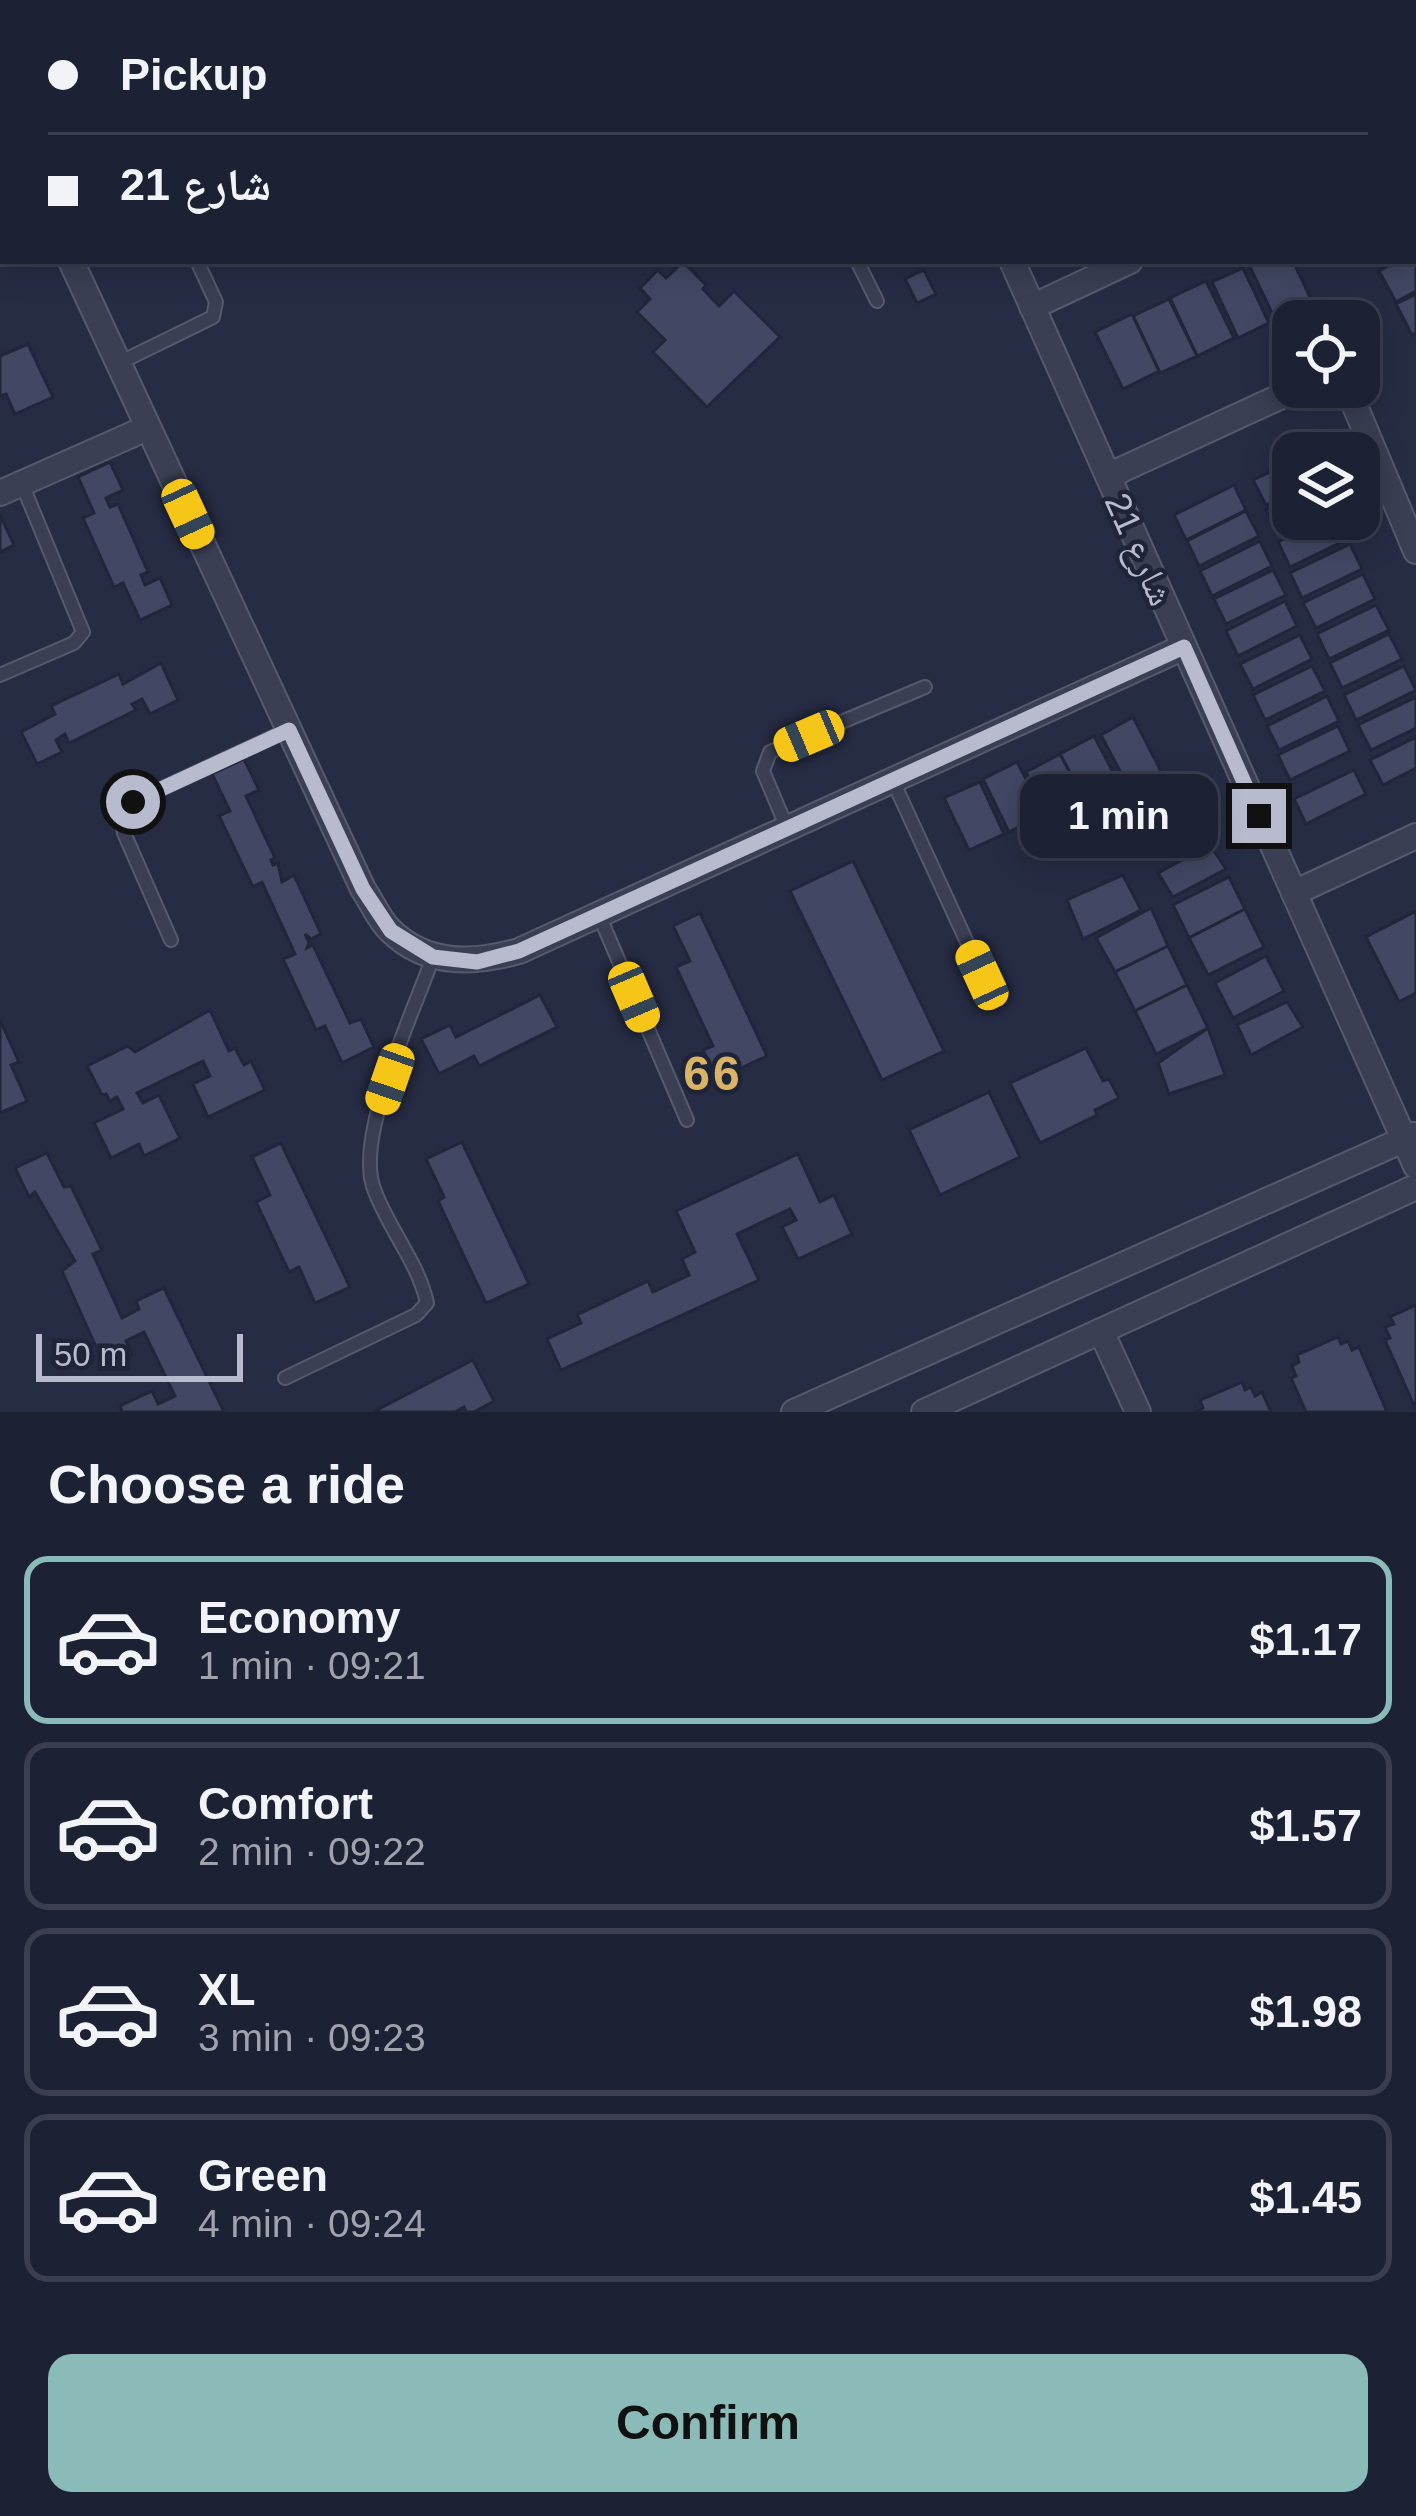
<!DOCTYPE html>
<meta charset="utf-8">
<style>
:root{--surface:#1c2133;--page:#25293b;--text:#f1f3f6;--muted:#a0a3ac;--line:#3a3e4e;--accent:#8bbbb9}
body{margin:0;font-family:Helvetica,"Noto Naskh Arabic",sans-serif;background:var(--page);color:var(--text);height:100vh;display:flex;flex-direction:column;font-size:45px;white-space:nowrap}
*{box-sizing:border-box;margin:0}
p{font-size:39px;color:var(--muted)}
.icon{flex:none;width:66px;height:66px;fill:none;stroke:currentColor;stroke-width:2;stroke-linecap:round;stroke-linejoin:round}
.map{position:relative;height:1412px;overflow:hidden}
.drawer{display:flex;flex-direction:column;background:var(--surface);flex:1}
.drawer>*{flex:none}
.top-card{position:absolute;left:0px;top:0px;width:1416px;height:264px;box-shadow:0 6px 30px #0003,0 0 0 3px var(--line);display:grid;align-content:center;height:264px;padding:0 48px;background:var(--surface)}
.fabs{position:absolute;left:1272px;top:300px;display:grid;gap:24px}
.fabs a{display:grid;place-items:center;width:108px;height:108px;border-radius:24px;background:var(--surface);box-shadow:0 6px 30px #0003,0 0 0 3px var(--line);font-size:60px}
.scale{position:absolute;left:36px;bottom:30px;width:207px;box-sizing:border-box;padding-left:12px;border:6px solid #b8bbcd;border-top:0;font-size:33px;line-height:42px;white-space:nowrap;color:#b8bbcd;-webkit-text-stroke:9px #1f2439;paint-order:stroke}
.end{position:absolute;width:54px;height:54px;margin:-27px;border:15px solid #b8bbcd;background:#111;box-shadow:0 0 0 6px #111}
.from{border-radius:50%}
.bubble{position:absolute;height:84px;border-radius:24px;background:var(--surface);box-shadow:0 6px 30px #0003,0 0 0 3px var(--line);font-size:39px;font-weight:800;line-height:84px;text-align:center}
.car{position:absolute;width:36px;height:72px;margin:-36px -18px;border-radius:15px;box-shadow:0 0 9px 3px #0007;background:linear-gradient(#f5c518 24%,#345 0 40%,#f5c518 0 76%,#345 0 86%,#f5c518 0)}
.top-card b{display:flex;align-items:center;gap:42px;height:114px;font-size:45px}
.top-card b+b{border-top:3px solid var(--line)}
.top-card i{width:30px;height:30px;background:var(--text)}
ul{padding:0;list-style:none}
li{display:flex;align-items:center;gap:36px;height:168px;margin:0 24px 18px;padding:0 24px;border:6px solid var(--line);border-radius:24px}
li div{flex:1}
li b{display:block;font-size:45px}
li em{font-style:normal;font-weight:800}
li.active{border-color:var(--accent)}
li>.icon{width:108px;height:108px;stroke-width:1.5}
h2{padding:0 48px;font-size:54px;line-height:144px}
.button{display:flex;gap:24px;margin-top:auto;padding:24px 48px}
.button a{flex:1;height:138px;border-radius:24px;background:var(--accent);color:#111;font-size:48px;font-weight:800;line-height:138px;text-align:center}
.map>svg:first-child{display:block}
.building{fill:#424864;stroke:#21263b;stroke-width:3}
.lines{fill:none;stroke-linecap:round;stroke-linejoin:round}
.service-casing{stroke:#565a6e;stroke-width:16}
.minor-casing{stroke:#565a6e;stroke-width:28}
.service{stroke:#3a3f53;stroke-width:12}
.minor{stroke:#3a3f53;stroke-width:24}
.route{stroke:#b8bbcd;stroke-width:15}
.labels{text-anchor:middle;stroke-width:9;stroke-linejoin:round;paint-order:stroke}
.street-label{font-size:36px;fill:#b8bbcd;stroke:#1f2439}
.district-label{font-size:48px;font-weight:bold;letter-spacing:3px;fill:#dab466;stroke:#1f2439}
</style>
<div class="map">
<svg width="1416" height="1412" viewBox="0 0 1416 1412">
<rect width="100%" height="100%" fill="#262c44"/>
<!-- building -->
<g class="building">
<polygon points="33,0 124,0 117,3"/>
<polygon points="534,0 596,0 590,3"/>
<polygon points="768,0 814,0 816,3 770,3"/>
<polygon points="1416,251 1416,291 1396,302 1379,271 1397,261 1413,261"/>
<polygon points="1251,261 1293,261 1312,301 1275,319 1248,263"/>
<polygon points="683,262 706,285 703,289 719,306 734,291 780,337 707,407 653,352 665,340 637,312 650,299 640,288 658,270 666,278"/>
<polygon points="1243,268 1269,323 1238,338 1212,282"/>
<polygon points="924,270 936,294 917,303 905,279"/>
<polygon points="1206,281 1234,338 1197,356 1170,298"/>
<polygon points="1416,294 1416,333 1412,335 1396,304"/>
<polygon points="1169,299 1197,356 1160,373 1133,316"/>
<polygon points="1132,314 1159,371 1123,389 1095,332"/>
<polygon points="28,344 53,397 15,414 6,394 0,396 0,356"/>
<polygon points="1293,461 1293,492 1266,505 1253,480"/>
<polygon points="110,462 123,490 106,498 110,507 118,504 148,572 141,575 145,585 160,578 172,605 140,620 123,583 114,587 83,518 94,513 78,477"/>
<polygon points="1234,485 1246,510 1186,540 1174,515"/>
<polygon points="1293,496 1293,519 1309,519 1278,534 1266,510"/>
<polygon points="1246,511 1259,536 1199,566 1187,541"/>
<polygon points="0,515 14,545 0,552"/>
<polygon points="1325,519 1341,519 1350,538 1290,567 1278,542"/>
<polygon points="1260,541 1272,566 1212,596 1200,571"/>
<polygon points="1350,544 1362,569 1302,598 1290,573"/>
<polygon points="1273,570 1286,595 1226,624 1214,599"/>
<polygon points="1363,574 1375,599 1316,628 1303,603"/>
<polygon points="1285,601 1297,626 1238,656 1226,631"/>
<polygon points="1376,605 1389,630 1329,659 1317,634"/>
<polygon points="1389,634 1402,659 1342,688 1330,663"/>
<polygon points="1300,635 1312,659 1253,689 1240,664"/>
<polygon points="161,663 178,700 150,714 142,699 132,704 136,710 69,743 65,734 56,740 62,752 37,764 21,732 55,714 51,706 119,674 123,684"/>
<polygon points="1312,666 1325,691 1265,720 1253,695"/>
<polygon points="1404,666 1416,690 1356,720 1344,695"/>
<polygon points="1327,696 1339,721 1279,750 1267,726"/>
<polygon points="1416,697 1416,728 1371,750 1358,725"/>
<polygon points="1133,717 1161,771 1129,788 1101,735"/>
<polygon points="1338,726 1350,751 1290,780 1278,755"/>
<polygon points="1094,736 1123,791 1089,809 1060,754"/>
<polygon points="1416,737 1416,768 1383,785 1370,760"/>
<polygon points="1060,754 1089,809 1053,826 1026,772"/>
<polygon points="244,759 259,790 246,796 275,858 271,860 273,865 278,863 282,882 294,875 321,934 311,939 305,934 309,943 307,948 313,945 350,1023 361,1019 374,1047 342,1063 325,1026 316,1030 283,959 295,954 262,882 253,887 219,816 230,811 212,774"/>
<polygon points="1017,762 1044,814 1009,832 983,779"/>
<polygon points="1354,770 1366,794 1306,824 1294,799"/>
<polygon points="980,782 1004,834 969,850 944,798"/>
<polygon points="1210,845 1226,869 1173,897 1158,873"/>
<polygon points="853,861 944,1051 882,1080 790,891"/>
<polygon points="1123,875 1141,910 1083,939 1067,900"/>
<polygon points="1229,877 1245,909 1189,938 1173,905"/>
<polygon points="1151,908 1168,946 1115,972 1096,938"/>
<polygon points="1245,909 1264,947 1208,975 1189,938"/>
<polygon points="1416,911 1416,993 1399,1002 1366,937"/>
<polygon points="700,913 767,1056 717,1079 703,1050 713,1046 676,967 690,961 673,926"/>
<polygon points="1168,946 1187,985 1135,1011 1115,972"/>
<polygon points="1266,956 1284,991 1233,1018 1215,983"/>
<polygon points="1187,985 1208,1028 1156,1054 1135,1011"/>
<polygon points="540,995 557,1027 479,1066 474,1056 439,1074 421,1039 450,1025 456,1037"/>
<polygon points="1287,1002 1303,1027 1251,1055 1237,1025"/>
<polygon points="210,1010 229,1051 235,1048 244,1065 251,1061 265,1090 208,1117 193,1084 210,1076 203,1061 137,1093 143,1103 159,1095 180,1138 144,1156 139,1144 111,1158 94,1123 123,1109 117,1097 110,1101 106,1094 102,1095 87,1066 128,1046 135,1052"/>
<polygon points="0,1020 19,1062 11,1065 27,1101 0,1113"/>
<polygon points="1208,1028 1225,1075 1169,1094 1158,1063"/>
<polygon points="1086,1048 1103,1081 1109,1079 1119,1098 1095,1110 1097,1115 1040,1143 1010,1083"/>
<polygon points="989,1092 1020,1157 940,1195 909,1130"/>
<polygon points="462,1142 529,1284 486,1303 438,1201 444,1197 426,1159"/>
<polygon points="281,1143 350,1287 315,1303 299,1267 289,1272 256,1202 270,1195 252,1157"/>
<polygon points="47,1153 64,1187 71,1186 102,1250 93,1254 122,1318 139,1309 136,1301 164,1288 224,1412 122,1412 120,1406 152,1391 158,1404 175,1396 144,1332 126,1341 132,1354 105,1367 62,1271 75,1261 35,1192 29,1197 15,1168"/>
<polygon points="798,1154 820,1202 834,1195 852,1234 798,1259 782,1227 796,1220 790,1209 737,1234 759,1280 561,1370 547,1339 581,1323 577,1315 648,1281 653,1292 689,1275 682,1259 695,1252 676,1211"/>
<polygon points="1416,1305 1416,1410 1385,1340 1390,1338 1385,1327 1394,1324 1390,1317"/>
<polygon points="1338,1337 1341,1344 1348,1341 1352,1350 1359,1347 1387,1412 1306,1412 1291,1378 1296,1376 1292,1366 1299,1362 1297,1355"/>
<polygon points="473,1360 494,1401 474,1412 466,1412 464,1407 455,1412 373,1412"/>
<polygon points="1242,1382 1245,1390 1251,1387 1255,1396 1262,1392 1271,1412 1195,1412 1203,1408 1200,1400"/>
</g>
<g class="lines">
<!-- service casing -->
<g class="service-casing">
<g id="service">
<polyline points="0,118 3,117"/>
<polyline points="0,227 3,226"/>
<polyline points="857,261 877,301"/>
<polyline points="119,363 213,317 216,302 197,261"/>
<polyline points="0,675 74,643 83,632 22,484"/>
<polyline points="893,781 982,975"/>
<polyline points="787,828 763,771 770,752 925,687"/>
<polyline points="599,915 687,1120"/>
<polyline points="171,940 124,833 122,822 133,802 288,730"/>
<path d="M285 1378 416 1315 427 1303C418 1261 386 1226 373 1186 356 1133 414 1011 433 957"/>
</g>
</g>
<!-- minor casing -->
<g class="minor-casing">
<g id="minor">
<polyline points="664,0 666,3"/>
<polyline points="1054,3 1056,0"/>
<polyline points="0,93 3,101"/>
<polyline points="1413,126 1416,124"/>
<path d="M71 261 363 889C372 902 379 920 390 930 427 967 475 963 519 951L1184 647"/>
<polyline points="1012,261 1416,1166"/>
<polyline points="1032,307 1130,261"/>
<polyline points="1347,387 1416,551"/>
<polyline points="1108,476 1301,387"/>
<polyline points="0,493 147,428"/>
<polyline points="1294,893 1416,836"/>
<polyline points="1101,1331 1138,1412"/>
<polyline points="794,1412 1414,1135"/>
<polyline points="924,1412 1416,1187"/>
</g>
</g>
<!-- service -->
<use href="#service" class="service"/>
<!-- minor -->
<use href="#minor" class="minor"/>
</g>
<g class="lines">
<!-- route -->
<polyline class="route" points="133,802 289,730 363,889 391,931 433,957 477,962 519,951 1184,647 1259,816"/>
</g>
<g class="labels">
<!-- street labels -->
<g class="street-label">
<text transform="translate(1140 549) rotate(66)" y="13">شارع 21</text>
</g>
<!-- district labels -->
<g class="district-label">
<text x="713" y="1090">66</text>
</g>
</g>
</svg>
<div class="fabs">
<a><svg class="icon" aria-label="locate" viewBox="0 0 24 24"><circle cx="12" cy="12" r="6"/><path d="M12 2v4M12 18v4M2 12h4M18 12h4"/></svg></a>
<a><svg class="icon" aria-label="layers" viewBox="0 0 24 24"><path d="M12 4l9 5-9 5-9-5zM3 14l9 5 9-5"/></svg></a>
</div>
<div class="scale">50 m</div>
<i class="end from" style="left:133px;top:802px"></i>
<i class="end" style="left:1259px;top:816px"></i>
<div class="bubble" style="left:1020px;top:774px;width:198px">1 min</div>
<i class="car" style="left:188px;top:514px;rotate:155deg"></i>
<i class="car" style="left:809px;top:736px;rotate:247deg"></i>
<i class="car" style="left:982px;top:975px;rotate:335deg"></i>
<i class="car" style="left:634px;top:997px;rotate:157deg"></i>
<i class="car" style="left:390px;top:1079px;rotate:199deg"></i>
<div class="top-card">
<b><i class="from"></i>Pickup</b>
<b><i></i>شارع 21</b>
</div>
</div>
<section class="drawer">
<h2>Choose a ride</h2>
<ul>
<li class="active"><svg class="icon" aria-label="car" viewBox="0 0 24 24"><path d="M5 17H2v-5l4-1 3-4h7l3 4 3 1v5h-3M9 17h6M6 11h13"/><circle cx="7" cy="17" r="2"/><circle cx="17" cy="17" r="2"/></svg><div><b>Economy</b><p>1 min · 09:21</p></div><em>$1.17</em></li>
<li><svg class="icon" aria-label="car" viewBox="0 0 24 24"><path d="M5 17H2v-5l4-1 3-4h7l3 4 3 1v5h-3M9 17h6M6 11h13"/><circle cx="7" cy="17" r="2"/><circle cx="17" cy="17" r="2"/></svg><div><b>Comfort</b><p>2 min · 09:22</p></div><em>$1.57</em></li>
<li><svg class="icon" aria-label="car" viewBox="0 0 24 24"><path d="M5 17H2v-5l4-1 3-4h7l3 4 3 1v5h-3M9 17h6M6 11h13"/><circle cx="7" cy="17" r="2"/><circle cx="17" cy="17" r="2"/></svg><div><b>XL</b><p>3 min · 09:23</p></div><em>$1.98</em></li>
<li><svg class="icon" aria-label="car" viewBox="0 0 24 24"><path d="M5 17H2v-5l4-1 3-4h7l3 4 3 1v5h-3M9 17h6M6 11h13"/><circle cx="7" cy="17" r="2"/><circle cx="17" cy="17" r="2"/></svg><div><b>Green</b><p>4 min · 09:24</p></div><em>$1.45</em></li>
</ul>
<div class="button"><a>Confirm</a></div>
</section>
